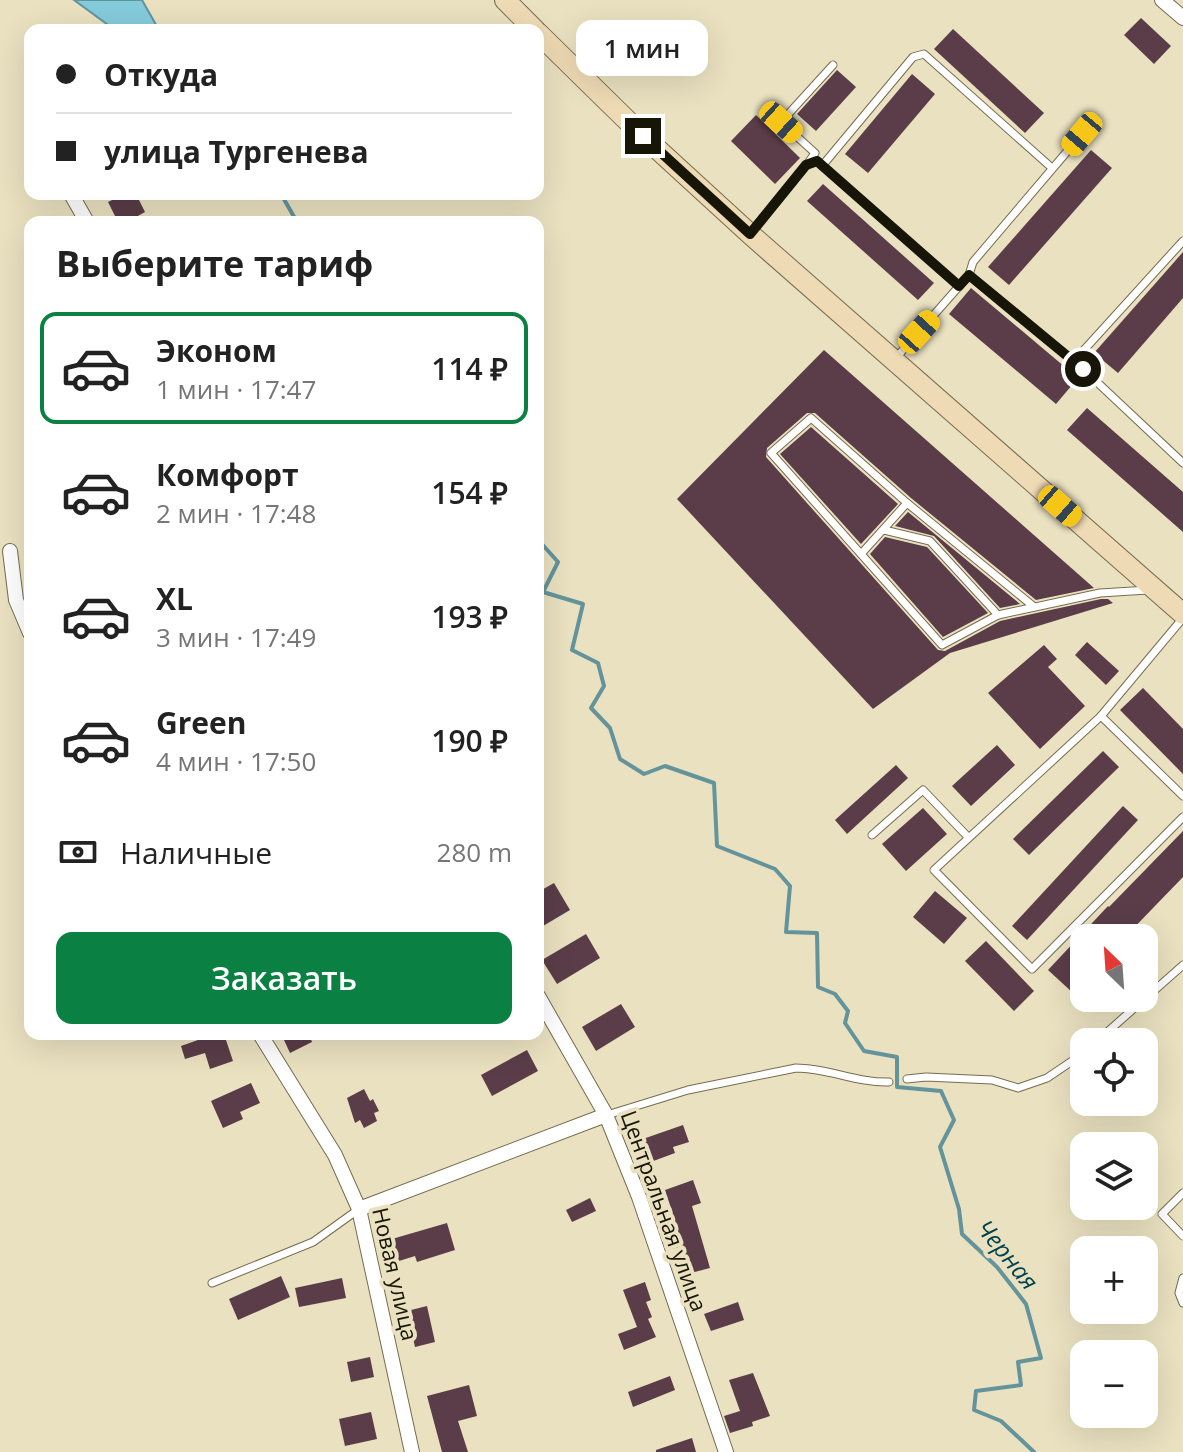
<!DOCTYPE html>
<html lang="ru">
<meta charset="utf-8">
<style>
:root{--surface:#fff;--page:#f2f2f2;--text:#222;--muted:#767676;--line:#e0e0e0;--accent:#0b8043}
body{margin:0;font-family:"Open Sans",sans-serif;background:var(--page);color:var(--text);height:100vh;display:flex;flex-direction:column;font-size:30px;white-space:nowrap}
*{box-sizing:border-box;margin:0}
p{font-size:26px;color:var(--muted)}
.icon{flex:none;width:44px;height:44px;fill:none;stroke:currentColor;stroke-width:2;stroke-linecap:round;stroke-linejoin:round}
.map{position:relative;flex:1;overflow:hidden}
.panel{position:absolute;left:24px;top:216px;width:520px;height:824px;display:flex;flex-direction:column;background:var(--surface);border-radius:16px;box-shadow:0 8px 32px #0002}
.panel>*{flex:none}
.top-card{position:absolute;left:24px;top:24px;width:520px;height:176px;border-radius:16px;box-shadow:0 8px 32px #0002;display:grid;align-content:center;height:176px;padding:0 32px;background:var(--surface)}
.needle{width:52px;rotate:335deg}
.buttons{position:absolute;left:1070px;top:924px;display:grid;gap:16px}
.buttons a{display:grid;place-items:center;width:88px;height:88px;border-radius:16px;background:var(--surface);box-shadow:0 8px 32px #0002;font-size:40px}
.end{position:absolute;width:36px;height:36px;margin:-18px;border:10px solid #171408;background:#fff;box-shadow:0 0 0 4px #fff}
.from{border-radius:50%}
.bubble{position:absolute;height:56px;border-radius:16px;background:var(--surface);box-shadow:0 8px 32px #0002;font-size:26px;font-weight:600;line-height:56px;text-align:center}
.car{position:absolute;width:24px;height:48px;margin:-24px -12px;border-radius:10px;box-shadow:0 0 6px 2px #0007;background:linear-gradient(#f5c518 24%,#345 0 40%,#f5c518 0 76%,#345 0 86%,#f5c518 0)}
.top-card b{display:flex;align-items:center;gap:28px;height:76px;font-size:30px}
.top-card b+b{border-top:2px solid var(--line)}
.top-card i{width:20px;height:20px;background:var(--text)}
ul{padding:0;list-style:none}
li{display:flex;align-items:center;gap:24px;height:112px;margin:0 16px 12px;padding:0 16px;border:4px solid transparent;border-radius:16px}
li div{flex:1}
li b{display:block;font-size:30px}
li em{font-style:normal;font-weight:600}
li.on{border-color:var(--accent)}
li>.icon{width:72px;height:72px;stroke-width:1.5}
h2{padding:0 32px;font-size:36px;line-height:96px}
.pay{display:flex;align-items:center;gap:20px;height:88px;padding:0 32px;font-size:30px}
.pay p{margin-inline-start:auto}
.action{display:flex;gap:16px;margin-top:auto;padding:16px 32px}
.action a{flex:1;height:92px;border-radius:16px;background:var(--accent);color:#fff;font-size:32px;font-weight:600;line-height:92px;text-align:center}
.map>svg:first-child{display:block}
.water{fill:#84cbdb;stroke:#63949c;stroke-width:2}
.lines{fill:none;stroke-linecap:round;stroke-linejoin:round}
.stream{stroke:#63949c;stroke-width:4}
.building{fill:#5a3d48}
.lane-casing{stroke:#756c4f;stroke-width:9}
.street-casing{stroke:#756c4f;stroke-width:16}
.secondary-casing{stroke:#756c4f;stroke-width:22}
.lane{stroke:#fff;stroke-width:7}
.street{stroke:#fff;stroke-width:14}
.secondary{stroke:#eedab4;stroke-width:20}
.route{stroke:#171408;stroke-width:10}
.labels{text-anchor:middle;stroke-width:8;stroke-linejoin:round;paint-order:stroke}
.street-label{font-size:22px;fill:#171408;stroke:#eae1c0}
.water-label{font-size:24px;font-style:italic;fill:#00424e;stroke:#eae1c0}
</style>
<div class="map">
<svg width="1183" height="1452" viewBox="0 0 1183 1452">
<rect width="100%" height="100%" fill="#eae1c0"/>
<!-- water -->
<polygon class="water" points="74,0 142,0 159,30 115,30"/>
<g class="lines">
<!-- stream -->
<g class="stream">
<polyline points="281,194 297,222"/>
<polyline points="538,544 541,543 558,562 543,592 583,604 572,650 598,663 604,686 591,708 610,728 620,759 644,774 665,766 714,783 717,846 775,869 790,886 786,932 817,933 818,987 835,994 848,1011 845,1023 864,1051 897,1057 897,1087 941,1091 954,1120 940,1147 959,1209 962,1234 997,1267 1026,1304 1041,1358 1018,1362 1021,1385 976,1391 974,1410 1001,1421 1034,1452"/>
</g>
</g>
<!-- building -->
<g class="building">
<polygon points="1141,18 1171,46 1154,64 1124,35"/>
<polygon points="953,29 1044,113 1025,133 934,49"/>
<polygon points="837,70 856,87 816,131 797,114"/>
<polygon points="912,74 935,94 868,173 845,154"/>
<polygon points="756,115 800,158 775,184 731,141"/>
<polygon points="1091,150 1112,168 1009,285 988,267"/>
<polygon points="823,184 934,283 918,300 807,201"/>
<polygon points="124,194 136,194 145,212 127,222 118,222 108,202"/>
<polygon points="1183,252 1183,298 1118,373 1094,353"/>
<polygon points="971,288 1078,378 1056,404 949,314"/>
<polygon points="824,350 1094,588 1036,600 911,498 815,413 807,413 767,448 766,457 938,650 945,651 1000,621 1101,599 1108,599 1113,603 950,653 873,709 677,499"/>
<polygon points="1087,408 1183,492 1183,532 1067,430"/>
<polygon points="811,427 898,504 861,544 780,454"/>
<polygon points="908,512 1020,604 1000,608 934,536 895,526"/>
<polygon points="885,537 927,547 988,613 943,637 870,554"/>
<polygon points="1087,642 1119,671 1106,685 1075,655"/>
<polygon points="1044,645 1057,659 1048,667 1085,706 1040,749 988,693"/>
<polygon points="1143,688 1183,729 1183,774 1120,710"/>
<polygon points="997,745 1015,765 971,806 952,786"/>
<polygon points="1103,751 1119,767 1029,855 1013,839"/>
<polygon points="896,765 908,778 847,834 835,820"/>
<polygon points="1123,806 1138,820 1027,940 1012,926"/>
<polygon points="923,808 947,834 906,871 882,844"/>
<polygon points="1183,831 1183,877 1124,938 1084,938 1084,982 1073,993 1048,970 1108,906 1109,907"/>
<polygon points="554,883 570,910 538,929 538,892"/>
<polygon points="935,891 967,918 944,944 913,917"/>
<polygon points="586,934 600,958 557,984 542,960"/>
<polygon points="986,941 1034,991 1014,1011 965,961"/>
<polygon points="621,1004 635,1027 596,1051 582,1027"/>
<polygon points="215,1034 224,1034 233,1061 210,1069 205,1053 185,1059 181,1046"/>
<polygon points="296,1034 309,1034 312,1042 290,1053 284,1040"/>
<polygon points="527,1050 538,1071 492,1096 481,1075"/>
<polygon points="251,1083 260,1103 240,1112 243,1119 223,1128 211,1101"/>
<polygon points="364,1089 370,1101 373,1099 379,1111 374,1113 377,1121 364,1128 360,1120 355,1123 347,1098"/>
<polygon points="683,1125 689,1142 673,1147 675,1153 648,1163 640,1140"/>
<polygon points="693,1180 701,1203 692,1206 710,1268 687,1274 679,1247 668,1250 660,1225 675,1220 665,1190"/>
<polygon points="590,1198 596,1211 572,1222 566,1210"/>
<polygon points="447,1223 455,1250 417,1262 415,1256 399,1261 392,1239"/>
<polygon points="281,1276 290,1297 238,1320 229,1299"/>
<polygon points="342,1278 346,1298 299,1307 295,1288"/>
<polygon points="645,1282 651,1300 646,1302 652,1317 648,1319 656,1337 624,1350 618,1334 637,1327 623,1290"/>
<polygon points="738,1302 744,1320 711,1331 704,1314"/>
<polygon points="427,1306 435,1342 415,1347 407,1311"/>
<polygon points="370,1357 374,1377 351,1382 347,1362"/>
<polygon points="753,1373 770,1416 752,1422 753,1426 730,1433 724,1416 740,1411 729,1380"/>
<polygon points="670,1376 675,1390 633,1407 628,1392"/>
<polygon points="469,1385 477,1416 458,1421 468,1452 442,1452 427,1396"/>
<polygon points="371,1412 377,1439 345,1446 339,1419"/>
<polygon points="692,1438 696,1452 656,1452 656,1450"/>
</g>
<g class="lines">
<!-- lane casing -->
<g class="lane-casing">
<g id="lane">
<polyline points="808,163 815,153 781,122 833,65"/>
<polyline points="822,166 913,57 924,54 1052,168"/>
<polyline points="753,231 806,165 817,161 959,286"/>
<polyline points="969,275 1083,369 1183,463"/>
<polyline points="895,359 969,275 973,262 1082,134"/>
<polyline points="1073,362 1183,241"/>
<polyline points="884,530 930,541 998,615"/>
<polyline points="861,554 907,503"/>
<polyline points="1033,606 907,503 811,418 771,453 942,645 998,615 1100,593 1148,590"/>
<polyline points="1183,618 1101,716 934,870 1032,969 1183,817"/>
<polyline points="1101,716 1183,796"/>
<polyline points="872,835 923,790 968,837"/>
<polyline points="1096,1042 1183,965"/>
<polyline points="907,1079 926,1077 992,1080 1018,1088 1047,1078 1084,1053"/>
<path d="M607 1115 688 1090 796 1068C828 1068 857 1083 889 1082"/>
<polyline points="1183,1193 1162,1214 1183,1236"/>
<polyline points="1183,1278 1179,1293 1183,1303"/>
<polyline points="212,1283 313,1242 359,1209"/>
</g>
</g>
<!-- street casing -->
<g class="street-casing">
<g id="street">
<polyline points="1162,0 1183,18"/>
<polyline points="71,194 87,222"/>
<polyline points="10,551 16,600 30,633"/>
<polyline points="538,996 606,1115 639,1197 726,1452"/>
<polyline points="260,1034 335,1155 359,1209 412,1452"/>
<polyline points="359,1209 606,1115"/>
</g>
</g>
<!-- secondary casing -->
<g class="secondary-casing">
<g id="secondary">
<polyline points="505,0 535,30"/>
<polyline points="538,33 643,136 750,234 1183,614"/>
</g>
</g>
<!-- lane -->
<use href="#lane" class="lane"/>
<!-- street -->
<use href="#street" class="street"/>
<!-- secondary -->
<use href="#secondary" class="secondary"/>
</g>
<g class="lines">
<!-- route -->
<polyline class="route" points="643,136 750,234 806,165 817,161 959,286 969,275 1083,369"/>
</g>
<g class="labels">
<!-- street labels -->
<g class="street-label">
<text transform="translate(664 1211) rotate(70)" y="8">Центральная улица</text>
<text transform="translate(395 1274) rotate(77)" y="8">Новая улица</text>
</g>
<!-- water labels -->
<g class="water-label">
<text transform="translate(1007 1255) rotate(51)" y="8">Черная</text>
</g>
</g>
</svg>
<div class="buttons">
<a><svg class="needle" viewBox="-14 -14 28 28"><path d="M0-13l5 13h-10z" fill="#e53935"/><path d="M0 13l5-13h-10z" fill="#767676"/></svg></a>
<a><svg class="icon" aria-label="locate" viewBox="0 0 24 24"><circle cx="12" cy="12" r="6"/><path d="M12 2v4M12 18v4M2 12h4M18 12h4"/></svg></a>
<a><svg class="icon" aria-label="layers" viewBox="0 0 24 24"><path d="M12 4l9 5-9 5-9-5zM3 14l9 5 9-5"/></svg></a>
<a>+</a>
<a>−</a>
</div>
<i class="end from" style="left:1083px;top:369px"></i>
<i class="end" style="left:643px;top:136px"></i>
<div class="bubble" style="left:576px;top:20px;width:132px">1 мин</div>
<i class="car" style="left:781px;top:122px;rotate:132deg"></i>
<i class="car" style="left:1082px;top:134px;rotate:220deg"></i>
<i class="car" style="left:919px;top:332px;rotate:42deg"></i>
<i class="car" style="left:1060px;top:506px;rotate:131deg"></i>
<div class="top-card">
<b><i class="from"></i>Откуда</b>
<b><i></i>улица Тургенева</b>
</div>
<section class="panel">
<h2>Выберите тариф</h2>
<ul>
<li class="on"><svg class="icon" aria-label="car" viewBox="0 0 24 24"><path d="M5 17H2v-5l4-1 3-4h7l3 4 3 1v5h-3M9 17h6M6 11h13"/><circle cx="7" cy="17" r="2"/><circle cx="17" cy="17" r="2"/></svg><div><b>Эконом</b><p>1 мин · 17:47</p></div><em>114 ₽</em></li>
<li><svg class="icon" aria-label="car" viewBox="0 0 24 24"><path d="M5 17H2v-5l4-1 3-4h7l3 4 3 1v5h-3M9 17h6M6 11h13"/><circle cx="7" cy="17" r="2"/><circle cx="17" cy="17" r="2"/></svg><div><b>Комфорт</b><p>2 мин · 17:48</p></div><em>154 ₽</em></li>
<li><svg class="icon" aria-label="car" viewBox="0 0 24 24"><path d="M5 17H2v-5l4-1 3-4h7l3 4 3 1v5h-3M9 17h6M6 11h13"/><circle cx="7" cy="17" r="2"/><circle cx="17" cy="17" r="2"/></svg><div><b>XL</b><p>3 мин · 17:49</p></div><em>193 ₽</em></li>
<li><svg class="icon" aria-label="car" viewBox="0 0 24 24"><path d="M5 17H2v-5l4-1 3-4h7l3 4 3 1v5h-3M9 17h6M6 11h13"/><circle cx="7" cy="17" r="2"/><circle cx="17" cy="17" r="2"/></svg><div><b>Green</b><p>4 мин · 17:50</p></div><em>190 ₽</em></li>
</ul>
<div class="pay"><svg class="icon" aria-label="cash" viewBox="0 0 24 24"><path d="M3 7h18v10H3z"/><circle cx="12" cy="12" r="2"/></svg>Наличные<p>280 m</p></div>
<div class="action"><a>Заказать</a></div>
</section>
</div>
